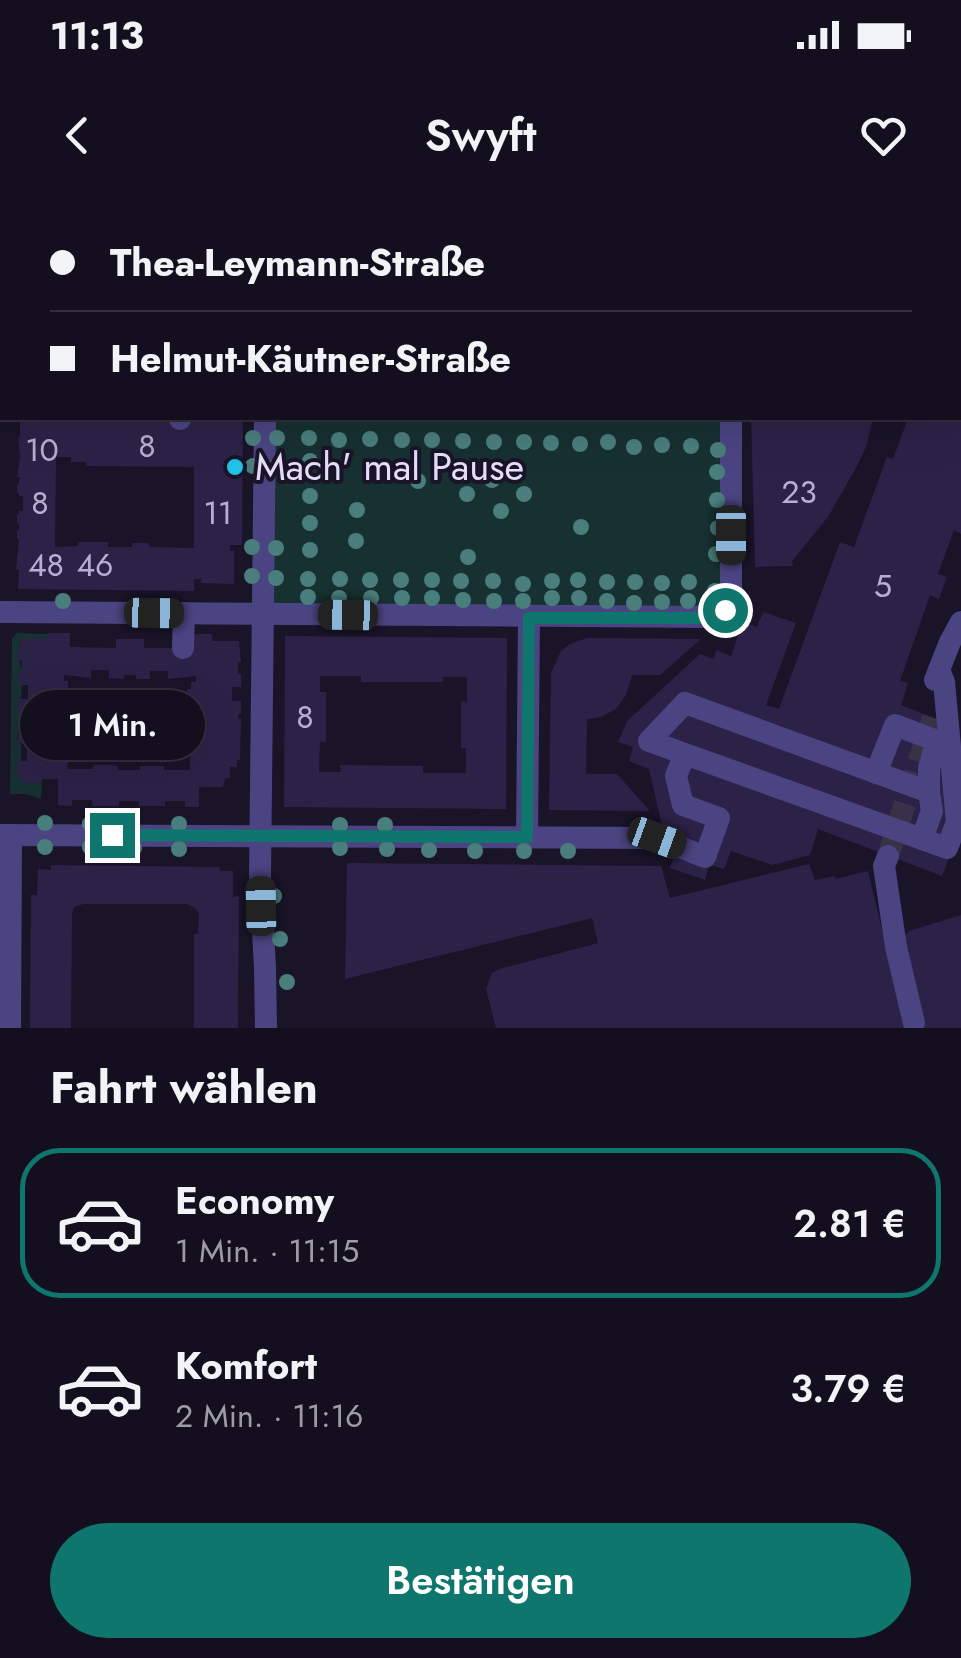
<!DOCTYPE html>
<html lang="de">
<meta charset="utf-8">
<style>
:root{--surface:#130f1e;--page:#201d2b;--text:#f1f3f6;--muted:#9d9ca4;--line:#322f3c;--accent:#0f766e}
body{margin:0;font-family:Jost,sans-serif;background:var(--page);color:var(--text);height:100vh;display:flex;flex-direction:column;font-size:38px;white-space:nowrap}
*{box-sizing:border-box;margin:0}
p{font-size:32px;color:var(--muted)}
.icon{flex:none;width:55px;height:55px;fill:none;stroke:currentColor;stroke-width:2;stroke-linecap:round;stroke-linejoin:round}
.map{position:relative;height:828px;overflow:hidden}
.details{display:flex;flex-direction:column;background:var(--surface);flex:1}
.details>*{flex:none}
.guide{position:absolute;left:0px;top:0px;width:962px;height:220px;box-shadow:0 10px 40px #0002,0 0 0 2px var(--line);display:grid;align-content:center;height:220px;padding:0 50px;background:var(--surface)}
.end{position:absolute;width:45px;height:45px;margin:-22px;border:12px solid #0f766e;background:#fff;box-shadow:0 0 0 5px #fff}
.from{border-radius:50%}
.bubble{position:absolute;height:70px;border-radius:35px;background:var(--surface);box-shadow:0 10px 40px #0002,0 0 0 2px var(--line);font-size:32px;font-weight:600;line-height:70px;text-align:center}
.car{position:absolute;width:30px;height:60px;margin:-30px -15px;border-radius:12px;box-shadow:0 0 8px 2px #0007;background:linear-gradient(#222 24%,#8ab4d8 0 40%,#222 0 76%,#8ab4d8 0 86%,#222 0)}
.guide b{display:flex;align-items:center;gap:35px;height:95px;font-size:38px}
.guide b+b{border-top:2px solid var(--line)}
.guide i{width:25px;height:25px;background:var(--text)}
ul{padding:0;list-style:none}
li{display:flex;align-items:center;gap:30px;height:150px;margin:0 20px 15px;padding:0 30px;border:5px solid transparent;border-radius:40px}
li div{flex:1}
li b{display:block;font-size:38px}
li em{font-style:normal;font-weight:600}
li.current{border-color:var(--accent)}
li>.icon{width:90px;height:90px;stroke-width:1.5}
h2{padding:0 50px;font-size:45px;line-height:120px}
.action{display:flex;gap:20px;margin-top:auto;padding:20px 50px}
.action a{flex:1;height:115px;border-radius:60px;background:var(--accent);color:#fff;font-size:40px;font-weight:600;line-height:115px;text-align:center}
.status{display:flex;justify-content:space-between;align-items:center;height:70px;padding:0 50px;background:var(--surface);direction:ltr}
.status svg{height:28px;fill:currentColor}
header{display:flex;justify-content:space-between;align-items:center;height:130px;padding:0 50px;background:var(--surface);font-size:45px;font-weight:600}
.map>svg:first-child{display:block}
.green{fill:#173031}
.building{fill:#2c2247;fill-rule:evenodd}
.lines{fill:none;stroke-linecap:round;stroke-linejoin:round}
.minor-tunnel{stroke:#373248;stroke-width:22;stroke-dasharray:22 11;stroke-linecap:butt}
.minor{stroke:#4b4482;stroke-width:22}
.tree{fill:#4a7e7d}
.route{stroke:#0f766e;stroke-width:12}
.poi-dot{fill:#21c2e5;stroke:#191428;stroke-width:4}
.labels{text-anchor:middle;stroke-width:8;stroke-linejoin:round;paint-order:stroke}
.number-label{font-size:32px;fill:#b6afce}
.poi-label{font-size:38px;fill:#e4defb;stroke:#191428;text-anchor:start}
</style>
<div class="status"><b>11:13</b><svg viewBox="0 0 49 12"><path d="M0 12V9h3v3zM5 12V6h3v6zM10 12V3h3v9zM15 12V0h3v12zM26 1h20v11H26zM47 4h2v5h-2z"/></svg></div>
<header><svg class="icon" aria-label="back" viewBox="0 0 24 24"><path d="M15 5l-7 7 7 7"/></svg>Swyft<svg class="icon" aria-label="heart" viewBox="0 0 24 24"><path d="M12 20l-8-8c-3-5 5-10 8-4 3-6 11-1 8 4z"/></svg></header>
<div class="map">
<svg width="961" height="828" viewBox="0 0 961 828">
<rect width="100%" height="100%" fill="#191428"/>
<!-- green -->
<g class="green">
<polygon points="265,218 728,218 727,409 264,414"/>
<polygon points="17,433 48,434 48,439 21,439 20,447 18,447 21,472 18,473 22,485 21,499 18,500 18,511 21,512 21,530 18,531 17,543 21,543 21,561 17,561 21,582 42,583 41,599 25,594 10,594 12,438"/>
</g>
<!-- building -->
<g class="building">
<path d="M20 218 243 219 242 345H230V351H234V384L201 383V379H194V391L18 389 19 370H16L19 339H17V330H19V324L17 323V314H19V311H23V296H19V293H17V283L19 284 20 277H17L20 257 18 237H20ZM56 257H71V262H86V266L194 267V348L149 347V343H132V347H108V342H78V346L55 347Z"/>
<polygon points="751,218 873,218 866,247 857,266 828,317 792,361 793,366 755,367"/>
<polygon points="908,218 961,218 961,334 954,330 938,374 947,377 939,399 930,395 900,481 908,483 901,505 940,520 958,635 942,676 818,629 810,655 772,665 731,651 724,669 709,665 705,680 670,668 683,632 662,625 649,569 629,561 633,547 618,542 627,521 700,454 714,459 716,450 731,456 743,422 757,427 763,412 796,423 766,505 779,509 840,342 854,347 887,257 893,259"/>
<path d="M48 433H70V447L116 448V439H144V448H190V434H212V441H239L241 462H238V474H241V487H232V501H241V514H238V519H241L240 560H237V567H230V578H225L223 587H199V607H185V601H165V606H139V601H119V606H92V600H72V606L58 605V579H42V583L20 582V576L17 575V561H27V544L17 543 21 518V512H18V499H28V485H18V472H21L22 460H18V447H20L21 439H48ZM91 470H109V478L124 479V475H136V479H150V471H168V479L196 476V482H191V489H187V502H197L196 517H187V530H191L190 543H187V556H190V570H164V566H140V570H118V566L111 565H93V569H67L71 542 62 541V536H68V529H71V515H62V501H71L72 488H68V481H64V475L91 478Z"/>
<path d="M285 436 507 438 506 609 284 607ZM320 476H361V482H443V477H467V502L461 501V548H466V573H423V566L340 565 341 572H319L320 542H326V492H320Z"/>
<polygon points="587,438 701,439 660,475 632,475 626,495 616,509 601,517 587,519 586,574 617,574 650,611 549,610 551,473 561,451 570,444"/>
<polygon points="347,663 661,666 670,698 809,664 815,680 835,676 835,679 868,671 903,818 898,743 909,731 961,715 961,828 496,828 486,789 492,773 499,769 598,743 592,718 345,779"/>
<polygon points="51,665 220,667 219,671 233,671 233,697 239,696 238,828 194,828 194,734 198,734 199,714 195,708 187,704 83,704 74,707 72,715 71,828 30,828 31,695 37,695 38,669 51,670"/>
</g>
<g class="lines">
<!-- minor-tunnel -->
<polyline class="minor-tunnel" points="888,656 933,518"/>
<!-- minor -->
<g class="minor">
<polyline points="588,0 588,2"/>
<polyline points="953,0 954,2"/>
<polyline points="275,2 275,0"/>
<polyline points="960,27 961,31"/>
<polyline points="960,57 961,48"/>
<polyline points="0,60 2,60"/>
<polyline points="0,195 2,195"/>
<polyline points="265,218 260,676 265,768 266,828"/>
<polyline points="180,219 180,218"/>
<polyline points="0,412 714,417 725,411 731,395 731,218"/>
<polyline points="183,448 184,413"/>
<polyline points="935,480 950,442 961,422"/>
<polyline points="876,573 895,525 937,541 929,568 929,592"/>
<polyline points="0,635 657,638 705,657 719,618 683,605 676,576 685,554 649,541 685,503 929,592 932,611 922,639 685,554"/>
<polyline points="527,637 529,418"/>
<polyline points="922,639 947,648 957,622 944,482 939,470"/>
<polyline points="888,656 884,666 896,747 914,823"/>
<polyline points="10,827 11,635"/>
</g>
</g>
<!-- trees -->
<g class="tree">
<circle cx="253" cy="238" r="8"/>
<circle cx="277" cy="238" r="8"/>
<circle cx="309" cy="238" r="8"/>
<circle cx="370" cy="239" r="8"/>
<circle cx="339" cy="240" r="8"/>
<circle cx="402" cy="240" r="8"/>
<circle cx="432" cy="240" r="8"/>
<circle cx="463" cy="241" r="8"/>
<circle cx="494" cy="242" r="8"/>
<circle cx="524" cy="242" r="8"/>
<circle cx="608" cy="242" r="8"/>
<circle cx="551" cy="243" r="8"/>
<circle cx="580" cy="244" r="8"/>
<circle cx="662" cy="245" r="8"/>
<circle cx="691" cy="246" r="8"/>
<circle cx="634" cy="247" r="8"/>
<circle cx="718" cy="250" r="8"/>
<circle cx="310" cy="261" r="8"/>
<circle cx="253" cy="266" r="8"/>
<circle cx="277" cy="266" r="8"/>
<circle cx="717" cy="272" r="8"/>
<circle cx="492" cy="280" r="8"/>
<circle cx="418" cy="281" r="8"/>
<circle cx="467" cy="294" r="8"/>
<circle cx="524" cy="294" r="8"/>
<circle cx="310" cy="296" r="8"/>
<circle cx="717" cy="300" r="8"/>
<circle cx="357" cy="310" r="8"/>
<circle cx="501" cy="311" r="8"/>
<circle cx="310" cy="323" r="8"/>
<circle cx="581" cy="327" r="8"/>
<circle cx="718" cy="328" r="8"/>
<circle cx="356" cy="341" r="8"/>
<circle cx="252" cy="347" r="8"/>
<circle cx="276" cy="348" r="8"/>
<circle cx="310" cy="350" r="8"/>
<circle cx="716" cy="354" r="8"/>
<circle cx="468" cy="357" r="8"/>
<circle cx="252" cy="376" r="8"/>
<circle cx="276" cy="378" r="8"/>
<circle cx="308" cy="379" r="8"/>
<circle cx="340" cy="379" r="8"/>
<circle cx="370" cy="380" r="8"/>
<circle cx="401" cy="380" r="8"/>
<circle cx="432" cy="380" r="8"/>
<circle cx="578" cy="380" r="8"/>
<circle cx="461" cy="381" r="8"/>
<circle cx="493" cy="381" r="8"/>
<circle cx="552" cy="381" r="8"/>
<circle cx="607" cy="382" r="8"/>
<circle cx="635" cy="382" r="8"/>
<circle cx="689" cy="382" r="8"/>
<circle cx="662" cy="383" r="8"/>
<circle cx="523" cy="384" r="8"/>
<circle cx="715" cy="391" r="8"/>
<circle cx="308" cy="397" r="8"/>
<circle cx="339" cy="398" r="8"/>
<circle cx="371" cy="398" r="8"/>
<circle cx="402" cy="398" r="8"/>
<circle cx="432" cy="398" r="8"/>
<circle cx="552" cy="398" r="8"/>
<circle cx="579" cy="398" r="8"/>
<circle cx="463" cy="400" r="8"/>
<circle cx="63" cy="401" r="8"/>
<circle cx="494" cy="401" r="8"/>
<circle cx="523" cy="401" r="8"/>
<circle cx="607" cy="401" r="8"/>
<circle cx="688" cy="401" r="8"/>
<circle cx="662" cy="402" r="8"/>
<circle cx="634" cy="403" r="8"/>
<circle cx="45" cy="623" r="8"/>
<circle cx="90" cy="624" r="8"/>
<circle cx="179" cy="624" r="8"/>
<circle cx="340" cy="625" r="8"/>
<circle cx="385" cy="625" r="8"/>
<circle cx="45" cy="647" r="8"/>
<circle cx="90" cy="647" r="8"/>
<circle cx="134" cy="648" r="8"/>
<circle cx="340" cy="648" r="8"/>
<circle cx="179" cy="649" r="8"/>
<circle cx="387" cy="649" r="8"/>
<circle cx="429" cy="650" r="8"/>
<circle cx="475" cy="651" r="8"/>
<circle cx="524" cy="651" r="8"/>
<circle cx="568" cy="651" r="8"/>
<circle cx="274" cy="696" r="8"/>
<circle cx="280" cy="739" r="8"/>
<circle cx="287" cy="782" r="8"/>
</g>
<g class="lines">
<!-- route -->
<polyline class="route" points="112,635 527,637 529,418 714,418 725,410"/>
</g>
<!-- markers -->
<circle class="poi-dot" cx="235" cy="267" r="10"/>
<g class="labels">
<!-- number labels -->
<g class="number-label">
<text x="147" y="257">8</text>
<text x="42" y="261">10</text>
<text x="799" y="303">23</text>
<text x="40" y="314">8</text>
<text x="218" y="324">11</text>
<text x="46" y="376">48</text>
<text x="95" y="376">46</text>
<text x="883" y="397">5</text>
<text x="305" y="528">8</text>
</g>
<!-- poi labels -->
<g class="poi-label">
<text x="255" y="280">Mach' mal Pause</text>
</g>
</g>
</svg>
<i class="end from" style="left:725px;top:410px"></i>
<i class="end" style="left:112px;top:635px"></i>
<div class="bubble" style="left:20px;top:490px;width:185px">1 Min.</div>
<i class="car" style="left:731px;top:335px;rotate:180deg"></i>
<i class="car" style="left:154px;top:413px;rotate:91deg"></i>
<i class="car" style="left:348px;top:415px;rotate:271deg"></i>
<i class="car" style="left:657px;top:638px;rotate:110deg"></i>
<i class="car" style="left:261px;top:706px;rotate:359deg"></i>
<div class="guide">
<b><i class="from"></i>Thea-Leymann-Straße</b>
<b><i></i>Helmut-Käutner-Straße</b>
</div>
</div>
<section class="details">
<h2>Fahrt wählen</h2>
<ul>
<li class="current"><svg class="icon" aria-label="car" viewBox="0 0 24 24"><path d="M5 17H2v-5l4-1 3-4h7l3 4 3 1v5h-3M9 17h6M6 11h13"/><circle cx="7" cy="17" r="2"/><circle cx="17" cy="17" r="2"/></svg><div><b>Economy</b><p>1 Min. · 11:15</p></div><em>2.81 €</em></li>
<li><svg class="icon" aria-label="car" viewBox="0 0 24 24"><path d="M5 17H2v-5l4-1 3-4h7l3 4 3 1v5h-3M9 17h6M6 11h13"/><circle cx="7" cy="17" r="2"/><circle cx="17" cy="17" r="2"/></svg><div><b>Komfort</b><p>2 Min. · 11:16</p></div><em>3.79 €</em></li>
</ul>
<div class="action"><a>Bestätigen</a></div>
</section>
